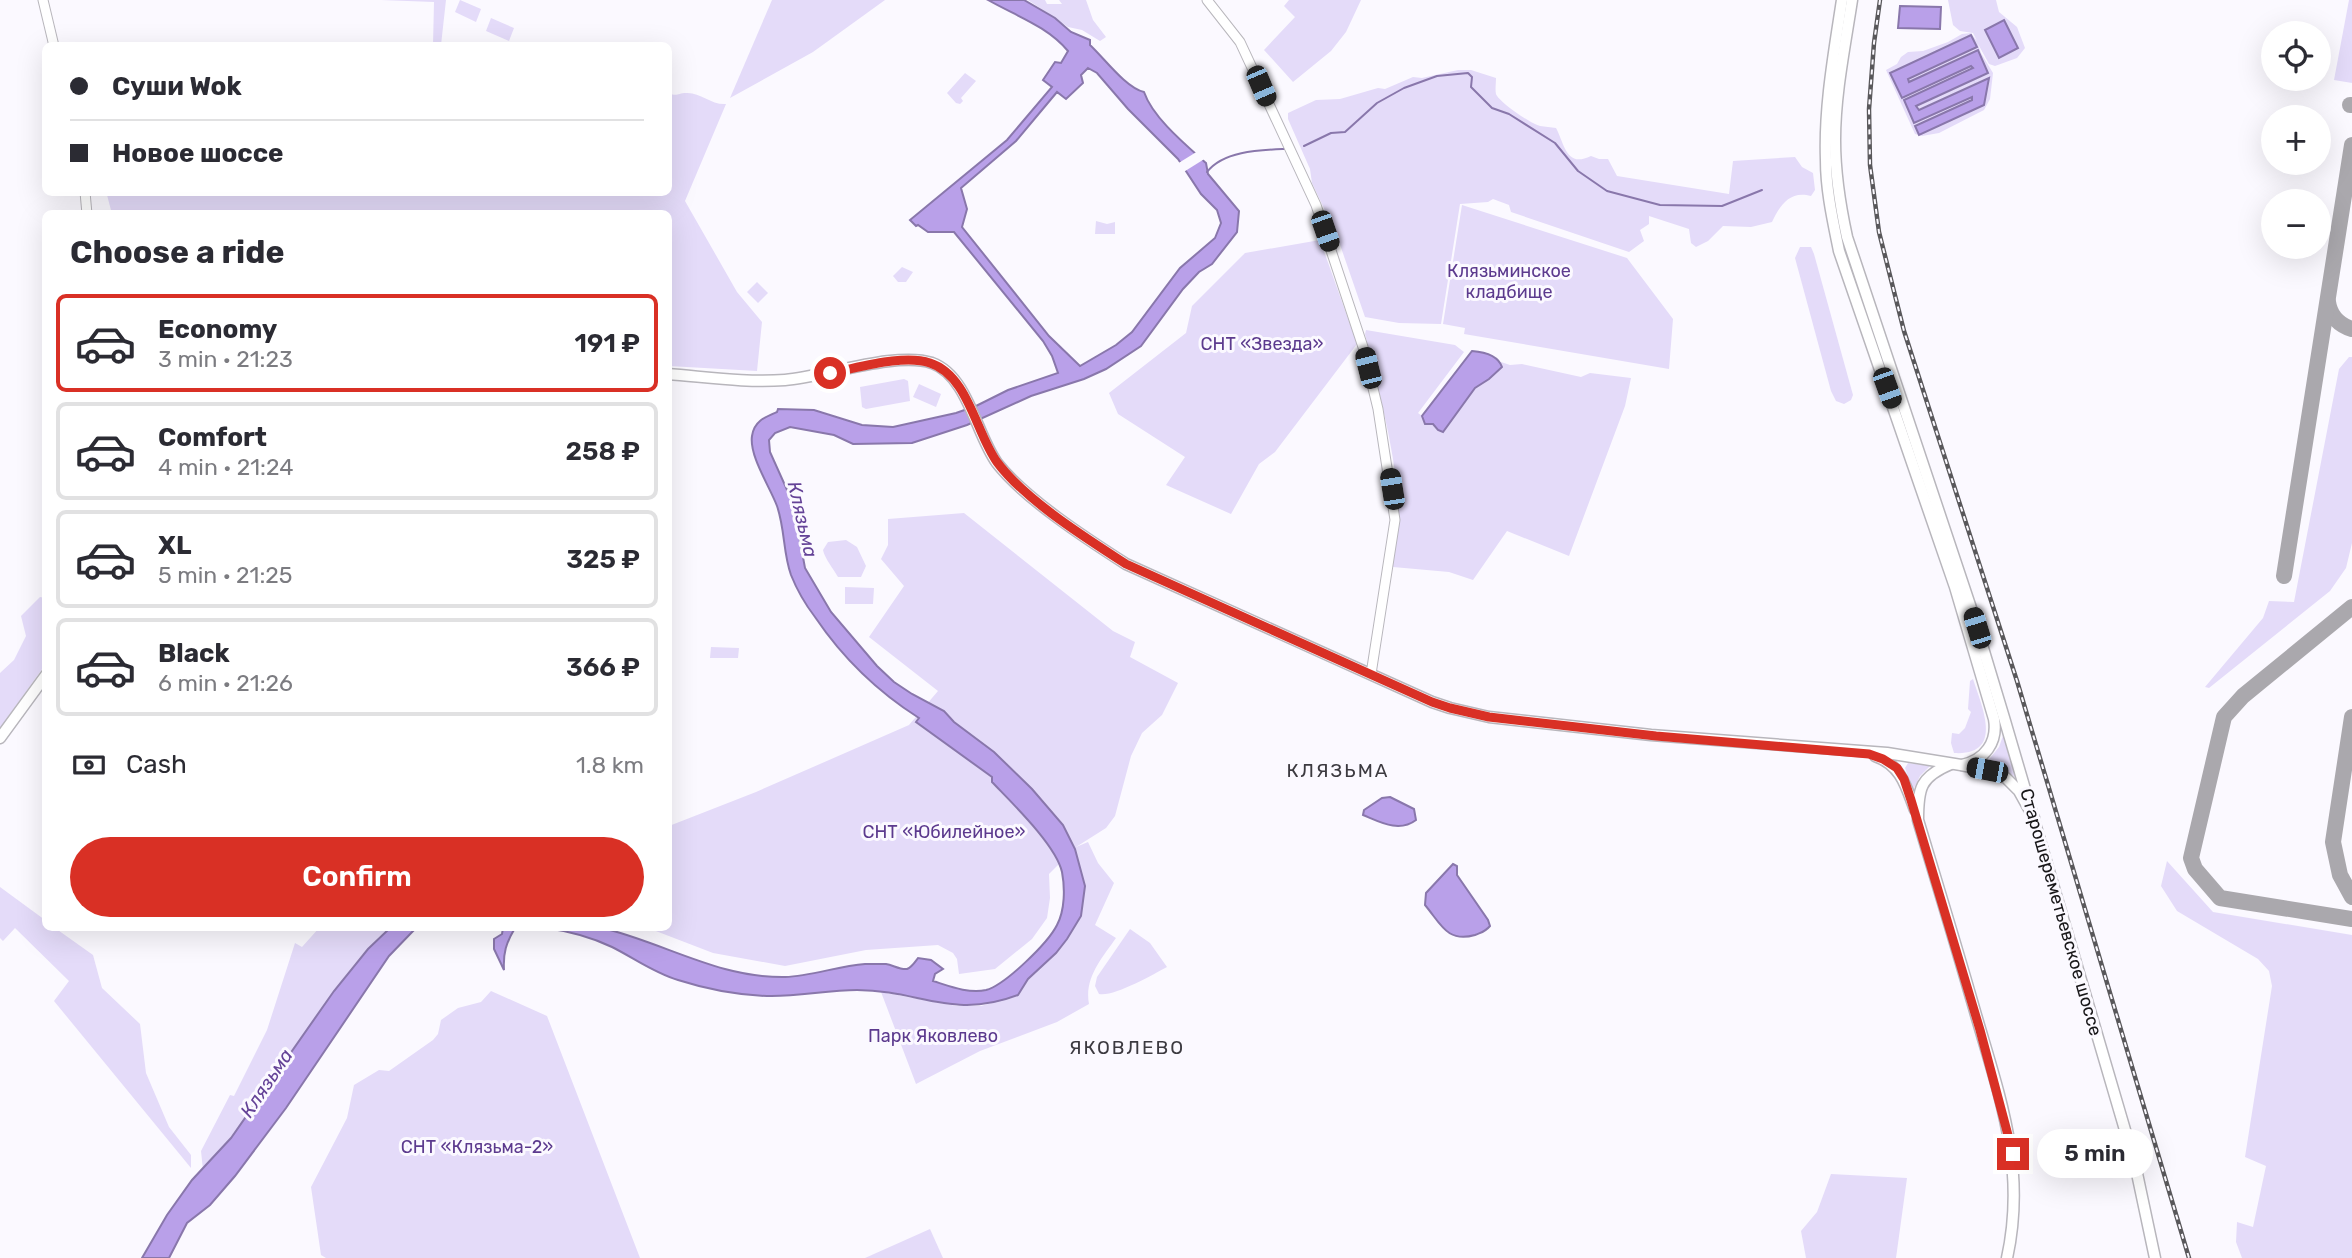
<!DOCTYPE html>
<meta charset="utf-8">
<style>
:root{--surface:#fff;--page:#f7f7f7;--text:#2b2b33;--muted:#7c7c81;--line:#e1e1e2;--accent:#d93025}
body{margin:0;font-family:Rubik,sans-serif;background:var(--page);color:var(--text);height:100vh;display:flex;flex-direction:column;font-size:26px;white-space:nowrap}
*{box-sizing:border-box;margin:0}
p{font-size:23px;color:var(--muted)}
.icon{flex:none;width:38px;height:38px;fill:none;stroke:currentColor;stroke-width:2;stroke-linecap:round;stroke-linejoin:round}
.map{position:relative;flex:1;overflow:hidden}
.sheet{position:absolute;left:42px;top:210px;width:630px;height:721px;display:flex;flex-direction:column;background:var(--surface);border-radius:10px;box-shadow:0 7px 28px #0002}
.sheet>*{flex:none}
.hud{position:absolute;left:42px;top:42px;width:630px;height:154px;border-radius:10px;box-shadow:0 7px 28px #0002;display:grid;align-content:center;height:154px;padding:0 28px;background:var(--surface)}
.tools{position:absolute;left:2261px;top:21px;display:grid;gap:14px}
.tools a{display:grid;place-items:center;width:70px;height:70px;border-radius:50%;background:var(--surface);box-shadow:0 7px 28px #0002;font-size:35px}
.end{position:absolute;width:32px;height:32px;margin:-16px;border:9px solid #d93025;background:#fff;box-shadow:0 0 0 4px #fff}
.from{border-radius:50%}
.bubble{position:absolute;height:49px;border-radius:24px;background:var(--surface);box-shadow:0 7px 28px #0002;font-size:23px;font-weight:600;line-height:49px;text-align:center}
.car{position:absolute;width:21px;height:42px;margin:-21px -10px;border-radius:9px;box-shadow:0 0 5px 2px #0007;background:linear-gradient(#222 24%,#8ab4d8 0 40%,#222 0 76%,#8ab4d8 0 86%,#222 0)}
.hud b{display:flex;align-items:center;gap:24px;height:66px;font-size:26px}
.hud b+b{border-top:2px solid var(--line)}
.hud i{width:18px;height:18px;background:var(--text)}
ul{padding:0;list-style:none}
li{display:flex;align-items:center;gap:21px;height:98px;margin:0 14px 10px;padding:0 14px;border:4px solid var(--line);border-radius:10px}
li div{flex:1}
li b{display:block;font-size:26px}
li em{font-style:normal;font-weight:600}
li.on{border-color:var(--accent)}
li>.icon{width:63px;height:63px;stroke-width:1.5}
h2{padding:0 28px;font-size:32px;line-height:84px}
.pay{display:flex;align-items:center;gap:18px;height:77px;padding:0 28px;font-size:26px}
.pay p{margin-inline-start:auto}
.cta{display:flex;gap:14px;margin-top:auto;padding:14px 28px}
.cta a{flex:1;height:80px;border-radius:42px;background:var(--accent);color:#fff;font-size:28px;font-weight:600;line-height:80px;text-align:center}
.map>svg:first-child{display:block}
.green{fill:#e4dbf9;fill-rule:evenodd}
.water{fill:#b9a0e9;stroke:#8977ab;stroke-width:2;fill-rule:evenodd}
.pier{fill:#fbf9ff}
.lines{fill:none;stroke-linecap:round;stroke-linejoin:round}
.stream{stroke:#8977ab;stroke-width:2}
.taxiway{stroke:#aaa8ad;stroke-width:16}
.minor-casing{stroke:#b8b6bc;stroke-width:11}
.major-casing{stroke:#b8b6bc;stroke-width:13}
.minor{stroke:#fff;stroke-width:9}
.major{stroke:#fff;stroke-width:10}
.rail-casing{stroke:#59585b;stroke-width:4.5}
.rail{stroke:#fbf9ff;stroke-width:2;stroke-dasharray:5;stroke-linecap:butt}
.route{stroke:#d93025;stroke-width:9}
.labels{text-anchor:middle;stroke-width:6;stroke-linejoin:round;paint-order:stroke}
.park-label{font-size:18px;fill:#5c3a8e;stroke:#fbf9ff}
.street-label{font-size:18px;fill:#181719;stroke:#fbf9ff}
.water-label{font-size:19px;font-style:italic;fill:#644297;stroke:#fbf9ff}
.neighbourhood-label{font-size:19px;letter-spacing:2px;fill:#3c3a40;stroke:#fbf9ff}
</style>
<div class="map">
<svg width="2352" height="1258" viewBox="0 0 2352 1258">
<rect width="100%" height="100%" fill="#fbf9ff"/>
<!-- green -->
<g class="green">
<polygon points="381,0 446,0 441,45 433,45 434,2"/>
<polygon points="460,0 481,9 476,22 455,12"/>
<polygon points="772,0 885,0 813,52 730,98"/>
<polygon points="1028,0 1045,0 1047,4 1062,4 1059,0 1086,0 1093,20 1106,37 1100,41 1082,30 1068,27"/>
<polygon points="1289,0 1361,0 1346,32 1331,51 1293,82 1264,50 1295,17 1284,6"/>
<path d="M1948 0H1996L1999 12 2017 27 2025 48 2017 58 1995 66 1989 64 1978 44 1981 53 1993 73 1990 99 1984 110 1939 133 1922 136 1915 134 1886 70 1897 64 1901 57 1908 52 1923 51 1948 42 1962 34 1971 33 1977 41 1973 33 1960 31 1953 25ZM1976 47 1908 79 1909 82 1977 50 1987 73 1916 106 1918 110 1988 78 1984 105 1971 97 1914 123 1904 100 1973 68 1972 65 1902 97 1891 73Z"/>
<polygon points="2349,0 2352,0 2352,83 2334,80"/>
<polygon points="491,18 514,28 509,41 486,31"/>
<path d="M1458 70H1471L1496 78C1496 83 1495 90 1496 94 1498 101 1532 125 1540 126 1545 127 1551 127 1556 128 1565 145 1566 168 1591 156L1599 159H1608L1617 176 1729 194 1733 161 1795 157 1802 167 1813 173 1815 190 1811 196C1790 190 1780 205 1772 222L1751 227 1723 226 1708 241 1696 247 1691 243 1689 229 1649 216V224L1640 230 1644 241 1629 252 1511 212 1509 205 1493 199 1488 202 1460 204 1441 324 1399 323 1365 317 1337 236 1312 183 1310 169 1288 119V113L1316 100 1340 99 1378 88 1385 89 1413 77 1422 78Z"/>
<polygon points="965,73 976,81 961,98 963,101 960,104 956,103 947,93"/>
<path d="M669 93C677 97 678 93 686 93 700 92 711 105 726 104L685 201 737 292 762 322 757 371 669 366 668 214H112L107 195 130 192H668Z"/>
<polygon points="1462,205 1627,258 1673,319 1669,369 1464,334 1465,328 1443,324"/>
<polygon points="1096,221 1107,224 1115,222 1115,234 1095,234"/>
<polygon points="1320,240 1357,344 1275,452 1259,464 1231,514 1166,485 1185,457 1118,414 1109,393 1186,333 1192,306 1245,253"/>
<polygon points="1800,247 1811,247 1814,254 1853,395 1851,400 1844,404 1836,401 1831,391 1795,258"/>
<polygon points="902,267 913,272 906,282 898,282 893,276"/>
<polygon points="757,282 768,293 758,303 747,292"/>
<path d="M1366 330 1455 345 1464 352 1418 413 1422 416 1425 424 1462 403 1475 388 1489 379 1502 367 1501 362 1510 365 1522 364 1581 377 1590 373 1631 378 1625 406 1569 556 1507 531 1473 580 1449 572 1393 567C1390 546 1401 520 1398 497 1393 442 1378 388 1365 334Z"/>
<polygon points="2349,357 2352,357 2352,543 2346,568 2330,591 2209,688 2205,687 2263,618 2269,601 2294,602 2339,369"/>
<polygon points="904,379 908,381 910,401 866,409 862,407 860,387"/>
<polygon points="919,384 941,394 936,407 913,397"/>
<path d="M964 513 1113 631 1135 642 1130 657 1178 683 1162 715 1142 733 1131 756 1115 816 1106 828 1076 847 1088 842 1098 863 1114 883 1095 925 1116 938C1102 958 1084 978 1089 1004L1057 1022 980 1051 916 1084 881 992 957 1006H981L1018 995 1028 979 1056 953 1074 849 1049 874 1050 898 1047 918 1032 939 995 969 959 974 957 959 953 953 938 945 866 950 785 966 713 953 648 928H668L669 826 756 792 909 725 938 691 869 637 904 586 881 559 888 545V519Z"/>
<path d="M846 540 857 547 866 566 861 577H838C833 568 825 559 823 550L828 542Z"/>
<polygon points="845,587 874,588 873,604 845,604"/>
<polygon points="40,597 45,598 45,665 0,728 0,673 14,660 26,636 21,616"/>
<polygon points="711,647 739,648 738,658 710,658"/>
<path d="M1973 679C1982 707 2005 756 1954 753L1951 743 1952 733 1959 734 1965 728 1971 712 1968 709 1970 681Z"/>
<polygon points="2004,733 2018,777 2016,778 2006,770 1986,763 1999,747"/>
<polygon points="1908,763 1930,766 1920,776 1913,790 1905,768"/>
<polygon points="2167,861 2213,912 2352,935 2352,1258 2242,1258 2236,1242 2237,1222 2253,1227 2266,1166 2245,1157 2272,986 2269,971 2258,959 2177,911 2161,886"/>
<polygon points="0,887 45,920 46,928 55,928 93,955 102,988 140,1024 146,1073 169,1127 191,1155 191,1168 54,1001 69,981 15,928 3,941 0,938"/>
<path d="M319 928H390C363 949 341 981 321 1010 282 1064 248 1120 203 1170L201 1151 230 1095 234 1096 267 1030 295 943 302 947Z"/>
<path d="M1130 929 1150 943 1167 967C1152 975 1114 997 1099 994L1095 986 1097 977Z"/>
<polygon points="491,991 547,1016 640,1258 326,1258 321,1255 311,1187 347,1118 354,1085 379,1070 389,1071 433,1040 438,1034 441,1020 458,1008 481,1002"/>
<polygon points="1831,1174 1907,1178 1896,1258 1806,1258 1801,1231 1817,1212"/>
<polygon points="930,1229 943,1258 865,1258"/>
</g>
<!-- water -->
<g class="water">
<path d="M988 0H1024L1055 18 1071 32 1090 40V45C1104 58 1126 88 1144 92 1153 118 1186 145 1206 163L1208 174 1239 211 1237 232 1212 264 1199 272 1183 289 1141 346 1106 369 1084 379 1031 396 967 425 912 443 853 444 834 435 790 427 775 433 769 440 770 452 793 503 805 568 831 612 877 666 894 682 912 694 944 711 954 722 994 752 1032 789 1063 825 1075 849 1085 886 1081 916 1067 939 1056 953 1028 979 1018 995C953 1020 919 990 857 990 827 990 797 997 767 996 738 995 706 989 678 980 654 973 634 958 612 947 591 937 568 931 546 928H610V930C670 946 721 978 785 977 812 976 838 966 865 964 871 964 879 964 886 964 893 965 900 970 907 969 912 967 915 962 918 958L931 960 943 969 935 974 933 981C949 986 969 994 986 990 1005 985 1048 943 1057 925 1065 910 1065 888 1062 872 1056 845 1011 802 992 782V777L916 722 919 718C878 692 842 657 815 617 805 604 797 590 791 575 783 553 785 529 777 506 770 487 749 456 752 436 754 421 765 417 777 412L778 409 814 410 862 425 893 427 956 413 976 406 1008 390 1058 373 1052 356 1043 341 954 232H928L918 225 916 226 910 220 1007 140 1052 87 1043 80 1055 62 1061 63 1068 51C1047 26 1016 16 988 0ZM1088 68 1097 73 1128 109 1178 159 1201 194 1217 210 1221 223 1215 238 1180 268 1132 332 1116 345 1080 366 1049 336 962 227 967 209 961 188 1016 141 1057 92 1066 99 1083 83 1081 75Z"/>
<polygon points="1900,6 1941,7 1940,29 1898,28"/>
<polygon points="2004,20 2018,48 1999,58 1985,30"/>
<polygon points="1971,35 1977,47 1908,79 1909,82 1978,50 1988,73 1916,106 1919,110 1989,78 1984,105 1919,135 1915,126 1972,100 1972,97 1914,123 1904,100 1973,68 1971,66 1902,98 1890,73"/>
<path d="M1472 351C1484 352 1498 355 1502 367L1489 379 1475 388 1443 432 1438 430 1433 424H1425L1422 416Z"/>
<path d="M1390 797 1414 809 1416 820C1399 833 1380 822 1363 815L1364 810 1382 798Z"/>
<path d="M1453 864 1457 866V875L1488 920 1490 926C1485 932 1482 932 1475 935 1447 943 1441 924 1425 905L1426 893Z"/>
<polygon points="390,928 416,928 389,956 286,1108 235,1176 210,1205 187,1223 169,1258 142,1258 167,1215 192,1180 231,1138 334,991 368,949"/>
<path d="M503 928H515C506 943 503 953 504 970L494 949V939L502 934Z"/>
</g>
<!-- pier -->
<polygon class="pier" points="1198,151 1206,158 1182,173 1177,164"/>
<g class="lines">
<!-- stream -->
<g class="stream">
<polyline points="1304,146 1331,133 1345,132 1377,103 1404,88 1437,76 1468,73 1472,77 1471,87 1492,108 1509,114 1555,143 1578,171 1607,191 1660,205 1722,206 1762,190"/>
<path d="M1207 172C1223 151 1259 150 1284 149"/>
</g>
<!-- taxiway -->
<g class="taxiway">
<polyline points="2350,105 2352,105"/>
<path d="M2328 302C2330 316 2339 325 2352 329"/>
<polyline points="2284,576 2352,145"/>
<polyline points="2352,607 2243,696 2224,717 2191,858 2195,869 2220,898 2352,919"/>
<polyline points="2352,717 2333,842 2340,875 2352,897"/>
</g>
<!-- minor casing -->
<g class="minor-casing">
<g id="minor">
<polyline points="43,0 54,46"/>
<polyline points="1207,0 1240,42 1316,205 1363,347 1378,409 1395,520 1371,674"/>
<polyline points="85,192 87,214"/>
</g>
</g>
<!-- major casing -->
<g class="major-casing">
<g id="major">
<path d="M1842 0C1834 53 1824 107 1826 160 1826 191 1833 221 1839 251L1955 587 1994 719C1998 742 1985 760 1962 765"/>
<path d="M1852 0C1845 46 1835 94 1835 140 1835 172 1840 205 1847 237L1970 605 2005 721 2135 1164 2155 1258"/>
<path d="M668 374C707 377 746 383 785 380 824 377 896 351 932 363 968 376 976 434 997 463 1025 499 1087 539 1126 564L1432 702 1450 708 1489 717 1651 735 1887 753 1961 765 1987 770 2006 778 2019 791 2034 818"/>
<polyline points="0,738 46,675"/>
<path d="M1875 756C1901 765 1906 786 1915 810"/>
<path d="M1951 764C1920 777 1918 788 1918 820 1937 883 1956 945 1974 1008 1999 1095 2027 1167 2007 1258"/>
</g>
</g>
<!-- minor -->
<use href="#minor" class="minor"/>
<!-- major -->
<use href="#major" class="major"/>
<!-- rail casing -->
<g class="rail-casing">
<polyline id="rail" points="1880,0 1874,43 1869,109 1870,165 1879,232 1904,331 2017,681 2189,1258"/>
</g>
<!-- rail -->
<use href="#rail" class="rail"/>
</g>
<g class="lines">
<!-- route -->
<path class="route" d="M830 373C858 368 903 354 930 363 968 375 976 433 997 462 1025 500 1086 538 1126 564L1432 702 1450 708 1489 717 1656 736 1869 754 1883 759 1897 768 1904 779 1911 800 1980 1030 2013 1154"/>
</g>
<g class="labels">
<!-- park labels -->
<g class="park-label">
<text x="1509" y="277">Клязьминское<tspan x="1509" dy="21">кладбище</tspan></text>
<text x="1262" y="350">СНТ «Звезда»</text>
<text x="944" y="838">СНТ «Юбилейное»</text>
<text x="933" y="1042">Парк Яковлево</text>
<text x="477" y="1153">СНТ «Клязьма-2»</text>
</g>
<!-- street labels -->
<g class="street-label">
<text transform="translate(2061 912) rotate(74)" y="6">Старошереметьевское шоссе</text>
</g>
<!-- water labels -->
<g class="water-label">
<text transform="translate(803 519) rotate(77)" y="7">Клязьма</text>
<text transform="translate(266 1083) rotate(-56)" y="7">Клязьма</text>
</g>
<!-- neighbourhood labels -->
<g class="neighbourhood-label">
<text x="1338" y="777">КЛЯЗЬМА</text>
<text x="1127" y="1054">ЯКОВЛЕВО</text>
</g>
</g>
</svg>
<div class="tools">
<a><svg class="icon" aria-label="locate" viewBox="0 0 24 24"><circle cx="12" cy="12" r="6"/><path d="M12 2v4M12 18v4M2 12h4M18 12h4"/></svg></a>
<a>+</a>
<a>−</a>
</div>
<i class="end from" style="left:830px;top:373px"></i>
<i class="end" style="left:2013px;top:1154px"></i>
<div class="bubble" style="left:2037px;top:1129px;width:116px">5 min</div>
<i class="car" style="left:1261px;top:86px;rotate:157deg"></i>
<i class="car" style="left:1325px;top:231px;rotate:161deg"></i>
<i class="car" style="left:1368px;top:368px;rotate:346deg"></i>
<i class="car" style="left:1887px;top:388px;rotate:160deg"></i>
<i class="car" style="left:1392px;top:489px;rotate:351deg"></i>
<i class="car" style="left:1977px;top:628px;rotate:343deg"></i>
<i class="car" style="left:1987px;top:770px;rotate:281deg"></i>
<div class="hud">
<b><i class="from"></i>Суши Wok</b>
<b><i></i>Новое шоссе</b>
</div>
<section class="sheet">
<h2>Choose a ride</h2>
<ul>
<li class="on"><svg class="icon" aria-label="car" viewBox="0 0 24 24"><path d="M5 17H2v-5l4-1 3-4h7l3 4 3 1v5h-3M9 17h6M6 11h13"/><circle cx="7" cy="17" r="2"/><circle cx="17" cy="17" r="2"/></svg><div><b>Economy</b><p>3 min · 21:23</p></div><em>191 ₽</em></li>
<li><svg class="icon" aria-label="car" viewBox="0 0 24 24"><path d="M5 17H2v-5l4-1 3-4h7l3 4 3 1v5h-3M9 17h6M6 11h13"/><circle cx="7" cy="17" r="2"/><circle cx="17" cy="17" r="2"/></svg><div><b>Comfort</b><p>4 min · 21:24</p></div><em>258 ₽</em></li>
<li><svg class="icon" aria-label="car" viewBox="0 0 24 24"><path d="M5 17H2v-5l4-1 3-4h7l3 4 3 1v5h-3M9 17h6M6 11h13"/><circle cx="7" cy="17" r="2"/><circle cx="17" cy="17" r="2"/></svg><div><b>XL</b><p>5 min · 21:25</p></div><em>325 ₽</em></li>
<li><svg class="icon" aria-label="car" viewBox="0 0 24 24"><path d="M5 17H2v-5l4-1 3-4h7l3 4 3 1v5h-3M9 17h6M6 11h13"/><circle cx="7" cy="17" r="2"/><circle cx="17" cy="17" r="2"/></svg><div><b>Black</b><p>6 min · 21:26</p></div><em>366 ₽</em></li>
</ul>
<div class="pay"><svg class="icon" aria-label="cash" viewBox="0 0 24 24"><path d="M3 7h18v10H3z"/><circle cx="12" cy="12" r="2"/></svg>Cash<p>1.8 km</p></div>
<div class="cta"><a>Confirm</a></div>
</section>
</div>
